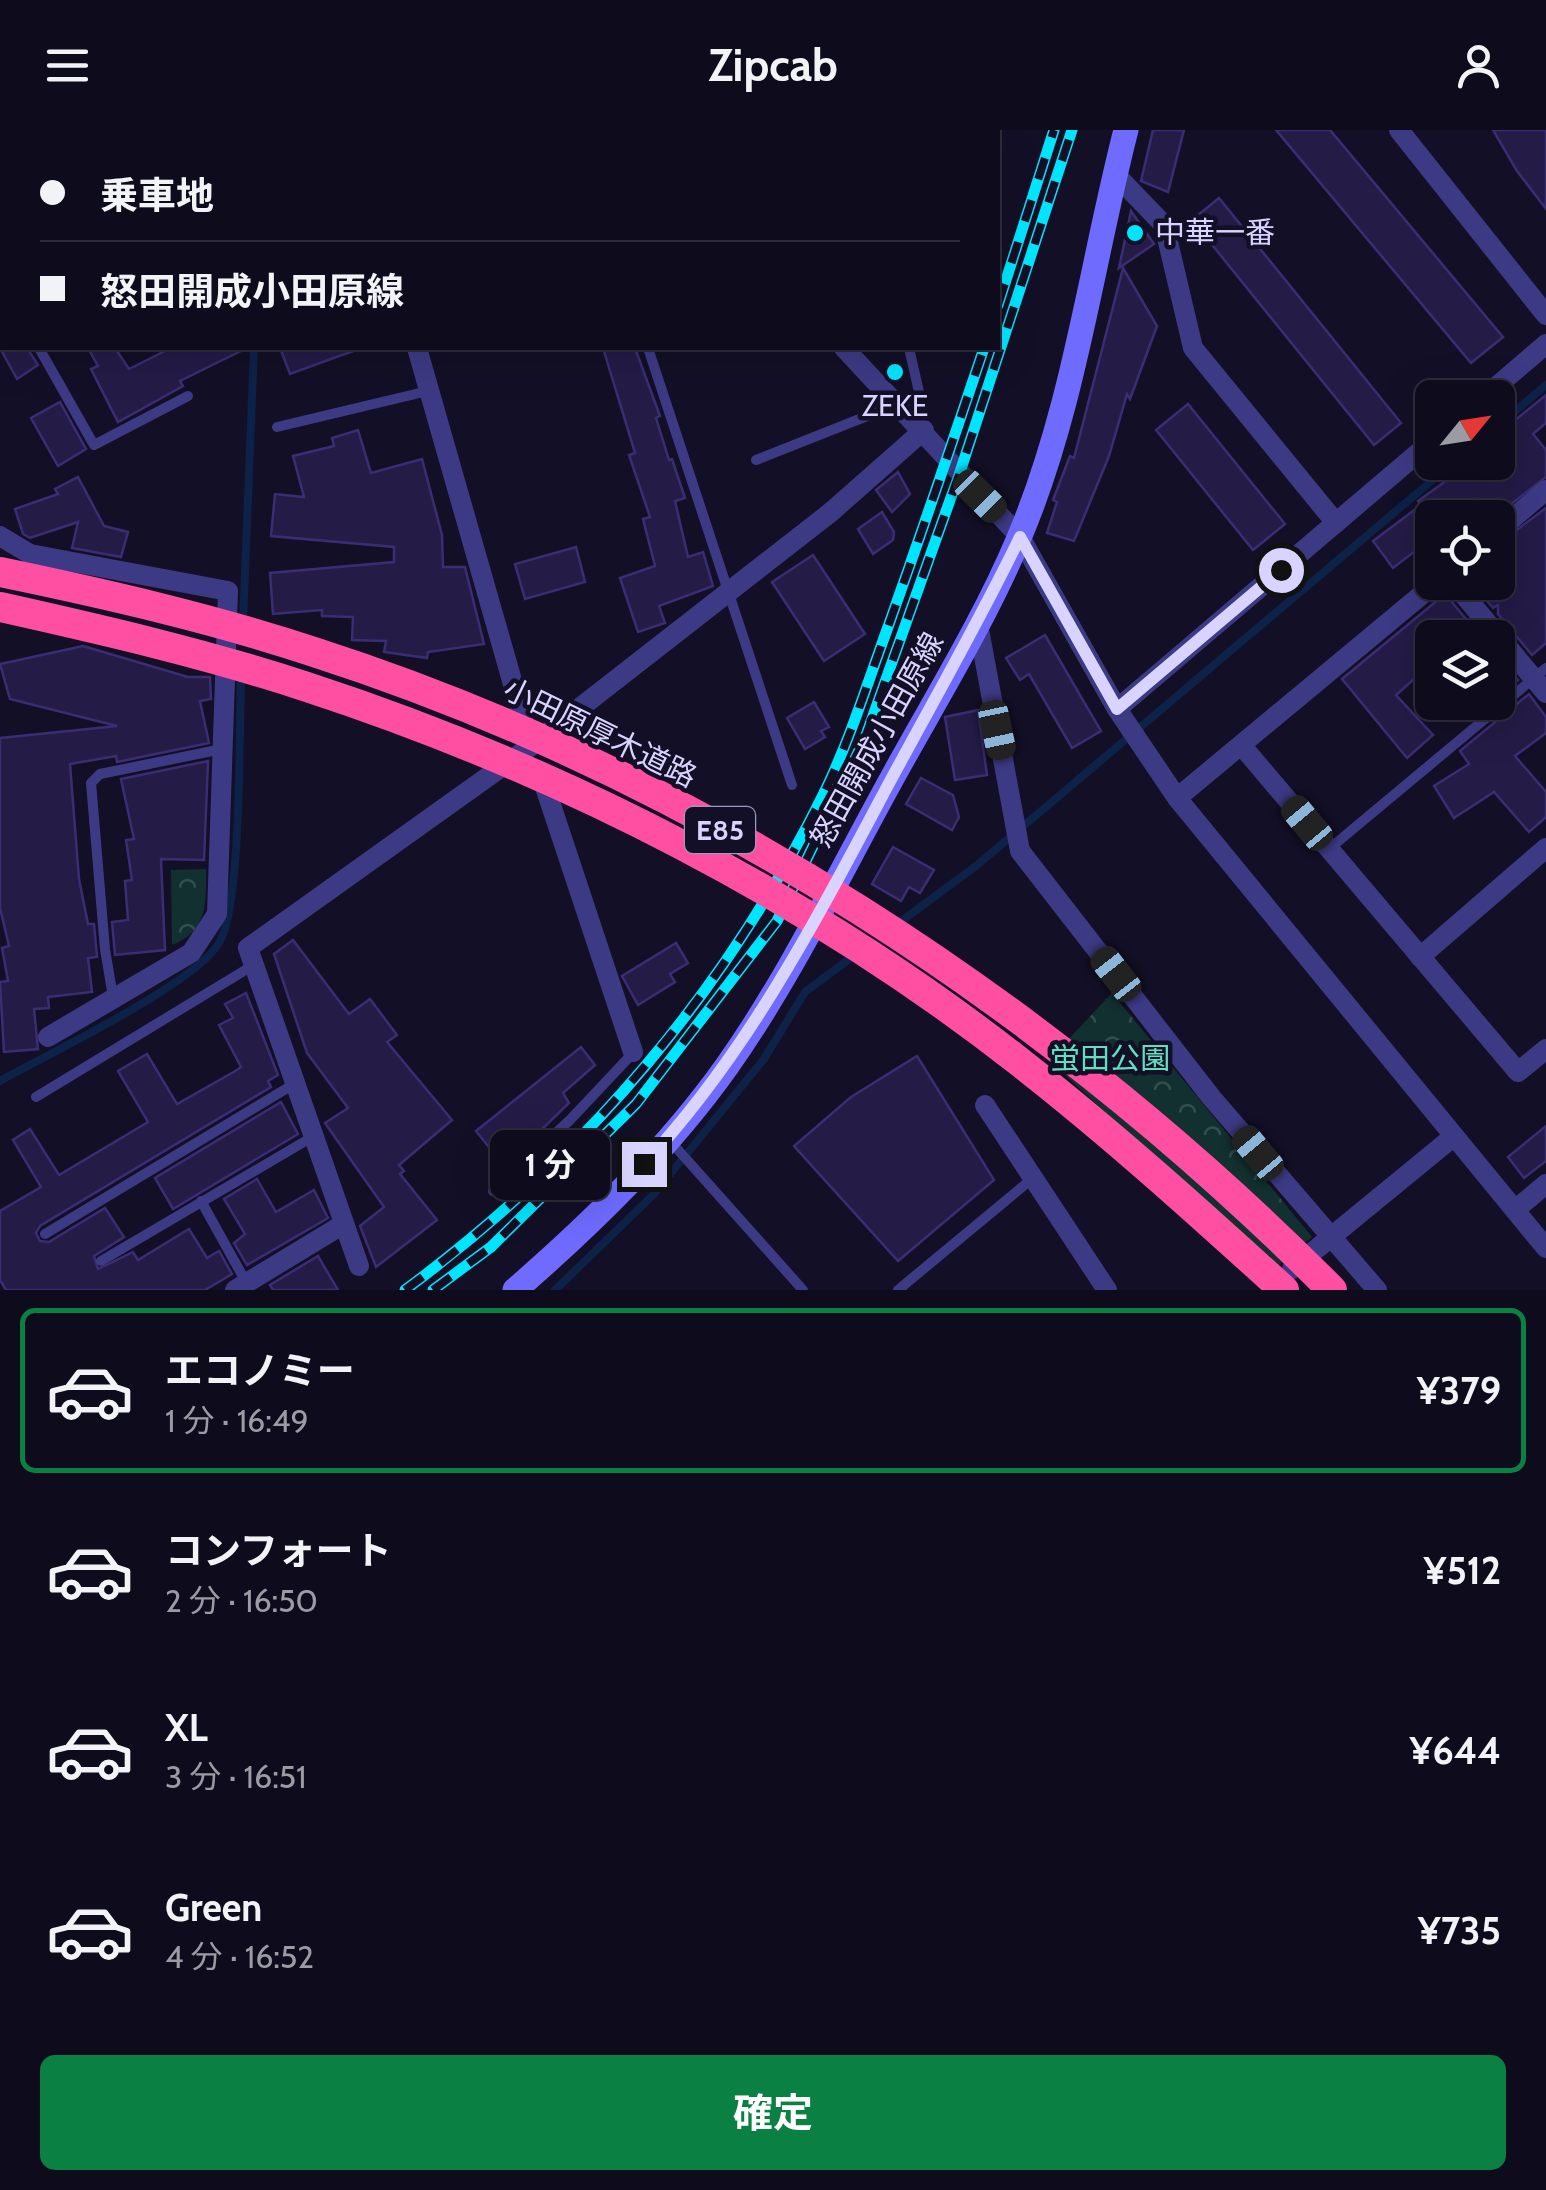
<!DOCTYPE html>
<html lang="ja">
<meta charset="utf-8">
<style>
:root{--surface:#0e0b1c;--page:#171425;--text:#f1f3f6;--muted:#9b9ba3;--line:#2e2b3b;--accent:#0b8043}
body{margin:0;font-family:Cabin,"Noto Sans JP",sans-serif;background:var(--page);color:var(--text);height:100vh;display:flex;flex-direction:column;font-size:38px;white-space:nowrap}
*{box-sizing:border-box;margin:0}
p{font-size:32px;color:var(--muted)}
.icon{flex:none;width:55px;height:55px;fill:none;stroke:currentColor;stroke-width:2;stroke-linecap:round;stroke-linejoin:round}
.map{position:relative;height:1160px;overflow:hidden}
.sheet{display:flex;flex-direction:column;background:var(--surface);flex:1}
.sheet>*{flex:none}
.guide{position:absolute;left:0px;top:0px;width:1000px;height:220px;box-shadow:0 10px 40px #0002,0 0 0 2px var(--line);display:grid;align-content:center;height:220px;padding:0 40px;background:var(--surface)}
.needle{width:65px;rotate:60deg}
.tools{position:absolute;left:1415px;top:250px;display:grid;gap:20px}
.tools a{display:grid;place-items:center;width:100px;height:100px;border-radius:15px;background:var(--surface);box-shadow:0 10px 40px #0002,0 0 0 2px var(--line);font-size:50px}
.end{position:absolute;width:45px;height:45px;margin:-22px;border:12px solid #d9d4ff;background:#111;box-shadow:0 0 0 5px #111}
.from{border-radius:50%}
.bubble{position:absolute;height:70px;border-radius:15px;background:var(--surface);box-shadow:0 10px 40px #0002,0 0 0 2px var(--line);font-size:32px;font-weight:700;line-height:70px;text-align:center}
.car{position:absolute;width:30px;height:60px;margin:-30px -15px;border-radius:12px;box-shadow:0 0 8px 2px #0007;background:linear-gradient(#222 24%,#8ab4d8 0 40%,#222 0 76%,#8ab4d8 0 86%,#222 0)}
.guide b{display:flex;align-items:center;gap:35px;height:95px;font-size:38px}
.guide b+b{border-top:2px solid var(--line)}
.guide i{width:25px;height:25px;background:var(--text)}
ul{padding:18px 0 0;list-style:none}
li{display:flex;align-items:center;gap:30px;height:165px;margin:0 20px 15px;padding:0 20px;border:5px solid transparent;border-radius:15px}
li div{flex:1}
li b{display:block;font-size:38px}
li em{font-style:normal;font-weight:700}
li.active{border-color:var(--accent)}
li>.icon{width:90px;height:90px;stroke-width:1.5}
.primary-button{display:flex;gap:20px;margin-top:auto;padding:20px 40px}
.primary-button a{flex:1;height:115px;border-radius:15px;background:var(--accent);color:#fff;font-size:40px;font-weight:700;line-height:115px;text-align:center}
header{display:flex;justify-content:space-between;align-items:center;height:130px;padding:0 40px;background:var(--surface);font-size:45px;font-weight:700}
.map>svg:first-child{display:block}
.forest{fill:url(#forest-crowns)}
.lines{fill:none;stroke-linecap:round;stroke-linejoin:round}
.stream{stroke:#0c2248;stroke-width:8}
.building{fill:#241b47;stroke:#3b2d73;stroke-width:2.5}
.lane{stroke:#3d3a85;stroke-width:10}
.street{stroke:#3d3a85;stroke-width:20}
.secondary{stroke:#6f6bff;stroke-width:25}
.rail-casing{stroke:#00e5ff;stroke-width:11}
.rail{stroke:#130f26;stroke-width:8;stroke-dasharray:22;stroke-linecap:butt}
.highway-bridge{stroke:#ff4fa3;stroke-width:30}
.route{stroke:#d9d4ff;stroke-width:12}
.poi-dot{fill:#00e5ff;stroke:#130f26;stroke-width:4}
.labels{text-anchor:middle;stroke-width:9;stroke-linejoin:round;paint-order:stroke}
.shield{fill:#130f26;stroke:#9e99be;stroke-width:2.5}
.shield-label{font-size:28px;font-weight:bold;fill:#d9d4ff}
.poi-label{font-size:30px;fill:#d9d4ff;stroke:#130f26;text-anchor:start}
.street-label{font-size:30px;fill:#d9d4ff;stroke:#130f26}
.park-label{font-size:30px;fill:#5fe0c0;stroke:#130f26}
</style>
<header><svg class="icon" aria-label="menu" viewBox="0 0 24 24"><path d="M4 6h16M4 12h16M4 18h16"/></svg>Zipcab<svg class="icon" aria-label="person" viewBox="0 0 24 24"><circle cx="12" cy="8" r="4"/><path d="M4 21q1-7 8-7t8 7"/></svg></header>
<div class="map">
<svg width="1546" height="1160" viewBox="0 0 1546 1160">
<defs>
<pattern id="forest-crowns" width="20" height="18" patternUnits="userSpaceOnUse" patternTransform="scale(2.5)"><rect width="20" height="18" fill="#12302f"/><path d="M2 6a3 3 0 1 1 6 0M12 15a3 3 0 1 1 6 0" fill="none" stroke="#344d4e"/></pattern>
</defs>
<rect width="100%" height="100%" fill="#130f26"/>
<!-- forest -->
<g class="forest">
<path d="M206 739C206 773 208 801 172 815L171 740Z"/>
<polygon points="1112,863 1312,1107 1274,1139 1049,930"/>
</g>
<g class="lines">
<!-- stream -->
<g class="stream">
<polyline points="1498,296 1546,255"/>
<polyline points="243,493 254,218"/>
<polyline points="896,795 976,736 1454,332"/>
<path d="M0 951C48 924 195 854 219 813 242 776 239 598 241 547"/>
<polyline points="555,1160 654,1064 764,929 805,862 856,824"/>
</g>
</g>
<!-- building -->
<g class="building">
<polygon points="1153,0 1184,0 1168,62 1141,51"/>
<polygon points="1276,0 1330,0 1503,207 1471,233"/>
<polygon points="1493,0 1546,0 1546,79 1517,41"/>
<polygon points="1219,68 1401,293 1374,315 1192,90"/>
<polygon points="1131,81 1154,114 1119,138"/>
<polygon points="1123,138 1157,196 1130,269 1127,264 1109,326 1074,411 1047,403 1057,372 1053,370 1070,326 1074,328"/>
<polygon points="0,218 27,218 38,235 17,249"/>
<polygon points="88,218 115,218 129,239 171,218 247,218 180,251 183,256 118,292 91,239 98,236"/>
<polygon points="280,218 355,218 356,220 290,244"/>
<polygon points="603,218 635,218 660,286 656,288 669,330 672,329 685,368 675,371 688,427 703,422 713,456 659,476 665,493 638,502 620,448 655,436 643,389 650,387 629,325 635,323"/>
<polygon points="1546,265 1546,293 1533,304 1546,320 1546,347 1493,388 1475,369 1449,388 1432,388 1432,408 1393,438 1373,411 1421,375 1418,371 1472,332 1498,332 1498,304"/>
<polygon points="60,272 86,319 58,336 31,288"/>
<polygon points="1188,274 1285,394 1253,420 1156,300"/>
<polygon points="358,300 371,343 422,329 442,405 443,437 465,437 484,514 428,522 427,528 384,522 386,511 352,510 353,487 322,486 322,480 273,484 270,443 394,432 394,417 271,406 275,364 304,367 293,326 334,316 332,308"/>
<polygon points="898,342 910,364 892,382 876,360"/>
<polygon points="78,347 104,396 128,402 121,427 72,418 78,392 30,408 23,404 15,379 58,364 55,359"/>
<polygon points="1546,378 1546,513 1532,525 1498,484 1498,475 1493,478 1471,452 1498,452 1498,414"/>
<polygon points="882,382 894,402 893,410 873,424 858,399"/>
<polygon points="576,417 585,452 525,469 515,434"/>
<polygon points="813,425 865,504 824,531 772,452"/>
<polygon points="1445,464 1472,496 1458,508 1432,508 1432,533 1396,565 1433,605 1407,628 1342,549"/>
<polygon points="1045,505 1101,601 1072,618 1029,544 1020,550 1006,528"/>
<polygon points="83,516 188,547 210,547 211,569 200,571 209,613 117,632 116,626 70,634 79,749 88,794 94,794 97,827 88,828 92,862 48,867 49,878 34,879 38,919 4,922 0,852 8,851 2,818 9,816 0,778 0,608 117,596 10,569 0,534"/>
<polygon points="1498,527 1518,550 1498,567"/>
<polygon points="1529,564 1546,587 1546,603 1515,626 1546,662 1546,687 1529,702 1494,662 1454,688 1434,656 1469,634 1460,621"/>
<polygon points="814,572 829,597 821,601 825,607 805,619 787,588"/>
<polygon points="978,580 987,645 955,650 945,587"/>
<polygon points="208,631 204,730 161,729 165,820 115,825 112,792 128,790 125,751 132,750 126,710 134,709 121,649"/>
<polygon points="921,648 953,665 959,687 952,700 906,674"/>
<polygon points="893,717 934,740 920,763 909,757 901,771 872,754"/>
<polygon points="293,810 349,884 370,869 397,905 387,912 452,990 399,1035 404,1041 400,1044 437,1090 376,1137 360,1096 384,1077 325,993 348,978 307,923 274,824"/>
<polygon points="676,813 688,833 670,844 675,852 638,875 622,846"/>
<polygon points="246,863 278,945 268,951 271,957 40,1096 36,1103 40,1111 49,1112 105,1078 124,1107 94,1126 98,1139 133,1122 138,1130 189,1099 207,1128 219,1121 232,1144 205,1160 6,1160 0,1150 0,1081 41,1057 13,1010 30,999 59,1045 148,992 118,941 147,924 177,974 237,940 241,937 219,895 233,888 225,874"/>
<polygon points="581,917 595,935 563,963 569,973 504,1036 476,1001"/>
<polygon points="917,926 994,1050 898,1131 794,1016 851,967"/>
<polygon points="281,972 298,1004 173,1079 155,1048"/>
<polygon points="1546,996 1546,1031 1524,1048 1508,1027"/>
<polygon points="257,1049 276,1082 314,1060 328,1088 247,1135 234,1113 245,1104 224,1069"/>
<polygon points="318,1126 338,1160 273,1160 270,1155"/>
</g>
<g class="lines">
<!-- lane -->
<g class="lane">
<polyline points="860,0 861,2"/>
<polyline points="39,218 94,315 188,266"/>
<polyline points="648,218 792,655"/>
<polyline points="907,281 919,262 909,218"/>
<polyline points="277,297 428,261"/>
<polyline points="756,330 900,273"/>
<polyline points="1329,719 1546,538"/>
<polyline points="113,867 105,819 91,653 100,644 222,619"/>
<polyline points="36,967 252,836"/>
<polyline points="671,1012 803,1160"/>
<polyline points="493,1061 570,990 633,923"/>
<polyline points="201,1071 246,1152"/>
<polyline points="45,1104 294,954"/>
<polyline points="101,1131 314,1006"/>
<polyline points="898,1160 1033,1048"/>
</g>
<!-- street -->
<g class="street">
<polyline points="358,0 358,2"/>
<polyline points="633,0 635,2"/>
<polyline points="1399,0 1546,185"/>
<polyline points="137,2 137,0"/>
<polyline points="264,2 269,0"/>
<polyline points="1115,44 1164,95 1193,218 1336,393"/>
<polyline points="0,184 2,182"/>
<polyline points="417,218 529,610"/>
<polyline points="844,218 1020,407 1117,579 1177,668 1546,1118"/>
<polyline points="1483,268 1546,214"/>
<polyline points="1498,401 1546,360"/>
<polyline points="0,406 30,424 228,461 217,784 191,823 48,907"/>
<polyline points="1453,452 1546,563"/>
<polyline points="978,494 1020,721 1211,967 1377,1160"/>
<polyline points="1117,579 1432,311"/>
<polyline points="1242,616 1518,942 1546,919"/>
<polyline points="540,642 633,922"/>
<polyline points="1177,668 1437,452"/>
<polyline points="1420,827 1546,718"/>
<polyline points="985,975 1107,1160"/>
<polyline points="1515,1080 1546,1054"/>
<polyline points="359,1136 248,818 531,616 831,382 924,300"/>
<polyline points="1292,1139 1453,1007"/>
<polyline points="235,1160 342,1095"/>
</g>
<!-- secondary -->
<path class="secondary" d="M515 1160C592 1093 668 1019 727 936 792 844 841 740 896 641 938 565 985 489 1019 408 1074 278 1091 136 1126 0"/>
<!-- rail casing -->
<g class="rail-casing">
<g id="rail">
<polyline points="998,175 1054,0"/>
<path d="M405 1160C582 1029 724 864 822 667 849 613 867 554 888 497 921 404 953 311 984 218"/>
<polyline points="433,1160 491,1117 636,974 777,791 865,608 959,345 1072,0"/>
</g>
</g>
<!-- rail -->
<use href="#rail" class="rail"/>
<!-- highway-bridge -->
<g class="highway-bridge">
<path d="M0 442C106 464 211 488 314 522 696 645 1050 876 1332 1160"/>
<path d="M0 477C103 500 207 524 307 557 561 640 811 768 1021 933 1112 1004 1198 1082 1284 1160"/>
</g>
</g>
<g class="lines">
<!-- route -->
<path class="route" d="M644 1034C747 924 817 789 887 657 932 573 979 492 1020 407L1117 579 1281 440"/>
</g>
<!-- markers -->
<g class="poi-dot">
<circle cx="1135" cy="103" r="10"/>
<circle cx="895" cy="242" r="10"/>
</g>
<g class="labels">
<!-- shield labels -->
<rect class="shield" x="685" y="677" width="70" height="46" rx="8"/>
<g class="shield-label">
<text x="720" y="710">E85</text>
</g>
<!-- poi labels -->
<g class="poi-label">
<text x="1155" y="113">中華一番</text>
<text x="895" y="286" text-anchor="middle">ZEKE</text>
</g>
<!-- street labels -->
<g class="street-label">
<text transform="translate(600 603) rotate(26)" y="10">小田原厚木道路</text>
<text transform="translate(877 610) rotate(-61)" y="10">怒田開成小田原線</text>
</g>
<!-- park labels -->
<g class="park-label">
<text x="1110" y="939">蛍田公園</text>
</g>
</g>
</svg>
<div class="tools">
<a><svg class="needle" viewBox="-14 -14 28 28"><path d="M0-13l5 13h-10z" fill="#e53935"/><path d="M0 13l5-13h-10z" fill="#9b9ba3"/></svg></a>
<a><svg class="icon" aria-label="locate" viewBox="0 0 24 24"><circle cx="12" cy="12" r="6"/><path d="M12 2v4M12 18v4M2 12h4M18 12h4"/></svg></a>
<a><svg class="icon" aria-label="layers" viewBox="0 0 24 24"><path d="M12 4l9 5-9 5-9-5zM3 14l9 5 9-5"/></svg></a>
</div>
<i class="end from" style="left:1281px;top:440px"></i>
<i class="end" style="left:644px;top:1034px"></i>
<div class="bubble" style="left:490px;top:1000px;width:120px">1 分</div>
<i class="car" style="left:980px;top:366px;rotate:135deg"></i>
<i class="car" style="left:997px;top:600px;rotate:168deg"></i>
<i class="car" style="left:1307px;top:693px;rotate:320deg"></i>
<i class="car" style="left:1116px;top:844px;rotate:322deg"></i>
<i class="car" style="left:1258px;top:1023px;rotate:320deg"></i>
<div class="guide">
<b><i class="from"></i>乗車地</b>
<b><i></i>怒田開成小田原線</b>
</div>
</div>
<section class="sheet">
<ul>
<li class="active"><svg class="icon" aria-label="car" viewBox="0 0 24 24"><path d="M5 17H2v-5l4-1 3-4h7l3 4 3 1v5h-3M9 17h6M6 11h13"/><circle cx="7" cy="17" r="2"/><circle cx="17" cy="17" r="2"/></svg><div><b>エコノミー</b><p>1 分 · 16:49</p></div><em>¥379</em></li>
<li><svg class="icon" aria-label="car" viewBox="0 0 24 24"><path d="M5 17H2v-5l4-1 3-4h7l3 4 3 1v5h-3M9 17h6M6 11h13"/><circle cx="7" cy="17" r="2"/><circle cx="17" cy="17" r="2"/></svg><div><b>コンフォート</b><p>2 分 · 16:50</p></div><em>¥512</em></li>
<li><svg class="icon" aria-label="car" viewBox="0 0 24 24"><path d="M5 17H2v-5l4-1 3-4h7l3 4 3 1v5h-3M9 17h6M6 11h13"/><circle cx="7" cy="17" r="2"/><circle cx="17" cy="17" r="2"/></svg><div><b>XL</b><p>3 分 · 16:51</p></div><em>¥644</em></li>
<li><svg class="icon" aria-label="car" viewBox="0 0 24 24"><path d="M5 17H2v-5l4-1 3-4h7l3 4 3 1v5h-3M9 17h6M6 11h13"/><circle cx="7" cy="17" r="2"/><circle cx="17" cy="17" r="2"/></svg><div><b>Green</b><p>4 分 · 16:52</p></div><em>¥735</em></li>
</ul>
<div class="primary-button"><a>確定</a></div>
</section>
